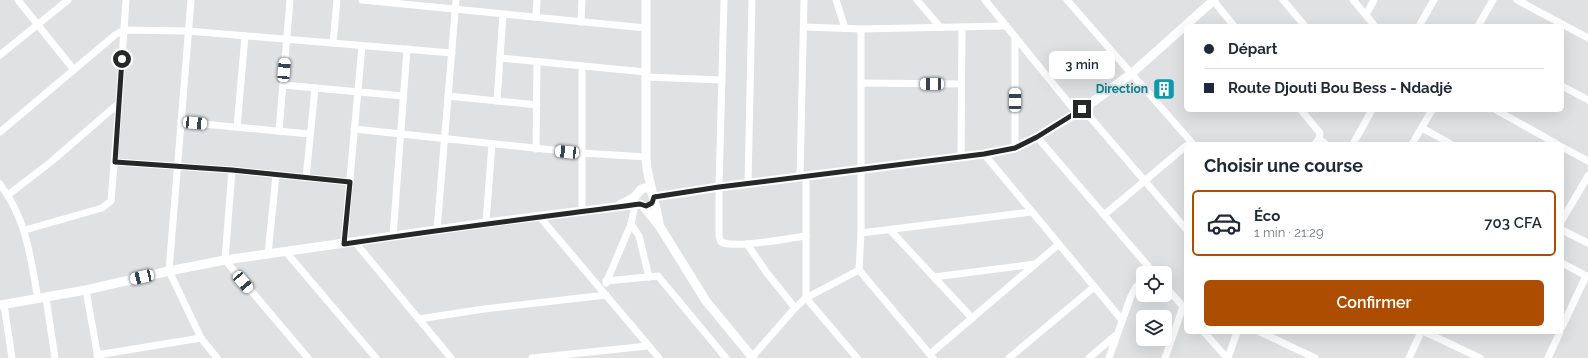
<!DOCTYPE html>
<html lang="fr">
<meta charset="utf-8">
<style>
:root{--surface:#fff;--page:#f6f6f7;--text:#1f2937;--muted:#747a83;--line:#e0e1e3;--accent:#ad4d01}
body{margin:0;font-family:Raleway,sans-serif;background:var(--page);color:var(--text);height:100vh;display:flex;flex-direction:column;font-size:15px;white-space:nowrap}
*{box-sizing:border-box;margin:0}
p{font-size:13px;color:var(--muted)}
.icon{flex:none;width:22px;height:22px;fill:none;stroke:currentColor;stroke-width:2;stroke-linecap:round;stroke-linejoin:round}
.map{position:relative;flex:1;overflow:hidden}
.sheet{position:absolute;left:1184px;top:142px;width:380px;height:192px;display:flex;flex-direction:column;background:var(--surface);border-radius:6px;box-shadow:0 4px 16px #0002}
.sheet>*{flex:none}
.banner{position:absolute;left:1184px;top:24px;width:380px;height:88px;border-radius:6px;box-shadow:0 4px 16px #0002;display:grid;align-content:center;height:88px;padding:0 20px;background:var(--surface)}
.tools{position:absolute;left:1136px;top:266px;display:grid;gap:8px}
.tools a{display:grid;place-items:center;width:36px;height:36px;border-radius:6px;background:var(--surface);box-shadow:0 4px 16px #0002;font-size:20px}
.end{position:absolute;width:18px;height:18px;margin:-9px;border:5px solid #262727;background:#fff;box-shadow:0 0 0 2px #fff}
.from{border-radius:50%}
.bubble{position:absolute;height:28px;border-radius:6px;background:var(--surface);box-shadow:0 4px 16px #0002;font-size:13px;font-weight:600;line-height:28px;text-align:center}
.car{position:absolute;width:12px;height:24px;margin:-12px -6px;border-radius:5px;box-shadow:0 0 3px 1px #0007;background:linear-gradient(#fff 24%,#345 0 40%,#fff 0 76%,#345 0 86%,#fff 0)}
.banner b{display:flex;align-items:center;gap:14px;height:38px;font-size:15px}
.banner b+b{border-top:1px solid var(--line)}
.banner i{width:10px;height:10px;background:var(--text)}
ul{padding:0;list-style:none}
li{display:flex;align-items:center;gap:12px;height:66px;margin:0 8px 6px;padding:0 12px;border:2px solid transparent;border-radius:6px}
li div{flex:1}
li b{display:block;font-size:15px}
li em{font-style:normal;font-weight:600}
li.active{border-color:var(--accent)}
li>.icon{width:36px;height:36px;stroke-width:1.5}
h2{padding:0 20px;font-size:18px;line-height:48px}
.cta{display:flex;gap:8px;margin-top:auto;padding:8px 20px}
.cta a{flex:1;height:46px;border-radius:6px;background:var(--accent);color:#fff;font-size:16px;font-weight:600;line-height:46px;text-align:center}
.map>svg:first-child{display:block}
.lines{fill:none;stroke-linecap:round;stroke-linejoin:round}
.minor{stroke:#fff;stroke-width:7}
.major{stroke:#fff;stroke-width:9}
.route{stroke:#262727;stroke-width:5}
.labels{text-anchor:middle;stroke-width:3.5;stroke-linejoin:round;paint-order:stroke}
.culture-label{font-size:12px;font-weight:bold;fill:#0d838f;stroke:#dfe1e3;text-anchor:end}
</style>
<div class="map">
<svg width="1588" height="358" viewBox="0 0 1588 358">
<rect width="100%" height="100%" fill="#dfe1e3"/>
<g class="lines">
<!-- minor -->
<g class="minor">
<polyline points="18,0 74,70"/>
<polyline points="191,0 169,271 201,338 217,358"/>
<polyline points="362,0 646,28"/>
<path d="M724 0 719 187V236L721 242C736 249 787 238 806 236"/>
<polyline points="836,0 845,28"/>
<polyline points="917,0 940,27"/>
<polyline points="985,0 1076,112"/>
<polyline points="1067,0 1193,144"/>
<polyline points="1213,0 1234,26"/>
<polyline points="1283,0 1305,26"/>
<polyline points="1353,0 1375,26"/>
<polyline points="1517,0 1588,38"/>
<polyline points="1366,15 1374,0"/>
<polyline points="536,17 537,0"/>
<polyline points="581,22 582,0"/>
<polyline points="1419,26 1434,0"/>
<polyline points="1478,26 1493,0"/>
<polyline points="804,27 861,29 1006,26"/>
<polyline points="861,29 861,233 859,270 933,358"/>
<polyline points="333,43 337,0"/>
<polyline points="0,55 68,0"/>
<polyline points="500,58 646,72"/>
<polyline points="582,66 582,212"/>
<polyline points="646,77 722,80"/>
<polyline points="861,83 961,84"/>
<polyline points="283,85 403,96"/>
<polyline points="1562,86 1588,100"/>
<polyline points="448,96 537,105"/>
<polyline points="497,101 503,14"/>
<polyline points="1083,109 1186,229"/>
<polyline points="1301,110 1320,133 1319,139 1315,144"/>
<polyline points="1496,110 1557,144"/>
<polyline points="181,122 310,134"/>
<polyline points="237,127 245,36"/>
<polyline points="1422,128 1451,144"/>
<polyline points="354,129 582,153 646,157"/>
<polyline points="279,131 290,0"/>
<polyline points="0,132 115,35 124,30 188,31 452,53"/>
<polyline points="1037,137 1154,273"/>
<polyline points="1319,139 1326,144"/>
<polyline points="1353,144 1372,110"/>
<polyline points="1412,144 1432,110"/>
<polyline points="1562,147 1588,161"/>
<polyline points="1015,148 1015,37"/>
<polyline points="536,149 537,62"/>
<polyline points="984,154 1122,320"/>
<polyline points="961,157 962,27"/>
<polyline points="115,162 232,170 350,182"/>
<polyline points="232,170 225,260 308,358"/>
<polyline points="806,176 806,298 857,358"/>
<polyline points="800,177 804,0"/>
<polyline points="306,178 315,88"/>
<polyline points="748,183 752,0"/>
<path d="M0 184C27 220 30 256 38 299"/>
<polyline points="8,195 52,161 119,103 126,0"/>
<polyline points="1104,215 1186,146"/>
<polyline points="539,216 659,358"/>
<polyline points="1562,220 1588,176"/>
<polyline points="486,223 492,144"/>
<polyline points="631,224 639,236 649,277"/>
<polyline points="25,230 102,208 111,201 119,103"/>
<polyline points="437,230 456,0"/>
<polyline points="890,230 972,318"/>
<polyline points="1562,230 1588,243"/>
<polyline points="861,233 1031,212"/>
<polyline points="393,236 407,49"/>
<polyline points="355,242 451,358"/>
<polyline points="344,244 362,46"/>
<polyline points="747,244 767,273 795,308"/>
<polyline points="286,252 376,358"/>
<polyline points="268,254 276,175"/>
<polyline points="1562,263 1588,277"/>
<polyline points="934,277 1035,264"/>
<polyline points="606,281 658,276 726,358"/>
<polyline points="606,283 631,224 635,205"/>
<polyline points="1165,286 1186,310"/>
<polyline points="86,290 98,358"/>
<polyline points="46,298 55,358"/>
<polyline points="4,305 12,358"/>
<polyline points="419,319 484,309 606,295"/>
<polyline points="1562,327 1586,276"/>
<polyline points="1204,332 1227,358"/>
<polyline points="1260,332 1315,358"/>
<polyline points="1425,332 1480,358"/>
<polyline points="930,354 1059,244"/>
<polyline points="97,355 201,338"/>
<polyline points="752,357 795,308 806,298 859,270"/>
<polyline points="532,358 648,346"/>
<polyline points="1009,358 1094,287"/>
<polyline points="1089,358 1116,335"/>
<polyline points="1109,358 1131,296 1136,287 1143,280"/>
<polyline points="1165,358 1183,307"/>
<polyline points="1228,358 1237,332"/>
<polyline points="1409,358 1421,332"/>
<polyline points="1548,358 1560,332"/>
</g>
<!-- major -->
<g class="major">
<polyline points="646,0 646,157 647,169 652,191"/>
<polyline points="654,197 719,187 984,154 1015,148 1037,137 1083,109 1131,74 1214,0"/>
<path d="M621 204C626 202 630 200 634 197 640 193 640 185 650 189 654 194 657 215 659 223"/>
<polyline points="643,206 660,227 706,301 753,358"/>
<polyline points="0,305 86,290 169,271 225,260 486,223 640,204"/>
</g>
</g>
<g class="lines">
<!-- route -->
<path class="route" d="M122 59 115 162 232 170 350 182 344 244C443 229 541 217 640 204L646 206 652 203 654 197 719 187 984 154 1015 148 1037 137 1082 109"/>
</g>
<!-- icons -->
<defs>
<g id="building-square" transform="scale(1.15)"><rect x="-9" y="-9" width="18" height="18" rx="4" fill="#0f9aa8" stroke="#dfe1e3"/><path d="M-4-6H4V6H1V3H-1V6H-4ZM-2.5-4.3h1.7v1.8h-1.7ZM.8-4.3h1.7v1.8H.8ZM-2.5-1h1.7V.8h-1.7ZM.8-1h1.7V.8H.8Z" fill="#fff"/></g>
</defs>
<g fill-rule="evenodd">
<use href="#building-square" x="1164" y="89"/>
</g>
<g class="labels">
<!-- culture labels -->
<g class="culture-label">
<text x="1148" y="93">Direction</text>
</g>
</g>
</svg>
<div class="tools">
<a><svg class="icon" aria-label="locate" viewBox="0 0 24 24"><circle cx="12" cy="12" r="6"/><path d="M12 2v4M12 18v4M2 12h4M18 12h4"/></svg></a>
<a><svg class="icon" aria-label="layers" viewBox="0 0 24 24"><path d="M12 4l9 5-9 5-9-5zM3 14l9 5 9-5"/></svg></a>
</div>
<i class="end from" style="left:122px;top:59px"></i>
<i class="end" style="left:1082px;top:109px"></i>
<div class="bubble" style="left:1049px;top:51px;width:66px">3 min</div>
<i class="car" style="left:284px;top:70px;rotate:5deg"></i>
<i class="car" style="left:932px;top:84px;rotate:270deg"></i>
<i class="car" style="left:1015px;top:100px;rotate:0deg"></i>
<i class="car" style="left:195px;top:123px;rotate:95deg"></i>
<i class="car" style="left:567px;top:152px;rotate:276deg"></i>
<i class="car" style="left:142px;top:277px;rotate:257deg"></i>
<i class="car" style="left:243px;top:282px;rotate:140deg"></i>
<div class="banner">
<b><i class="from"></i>Départ</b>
<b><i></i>Route Djouti Bou Bess - Ndadjé</b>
</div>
<section class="sheet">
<h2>Choisir une course</h2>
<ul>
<li class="active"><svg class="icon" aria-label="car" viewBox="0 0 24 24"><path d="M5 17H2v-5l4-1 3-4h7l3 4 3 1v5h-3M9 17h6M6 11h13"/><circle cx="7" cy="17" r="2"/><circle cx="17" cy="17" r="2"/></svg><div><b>Éco</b><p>1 min · 21:29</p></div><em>703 CFA</em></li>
</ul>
<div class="cta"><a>Confirmer</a></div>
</section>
</div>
